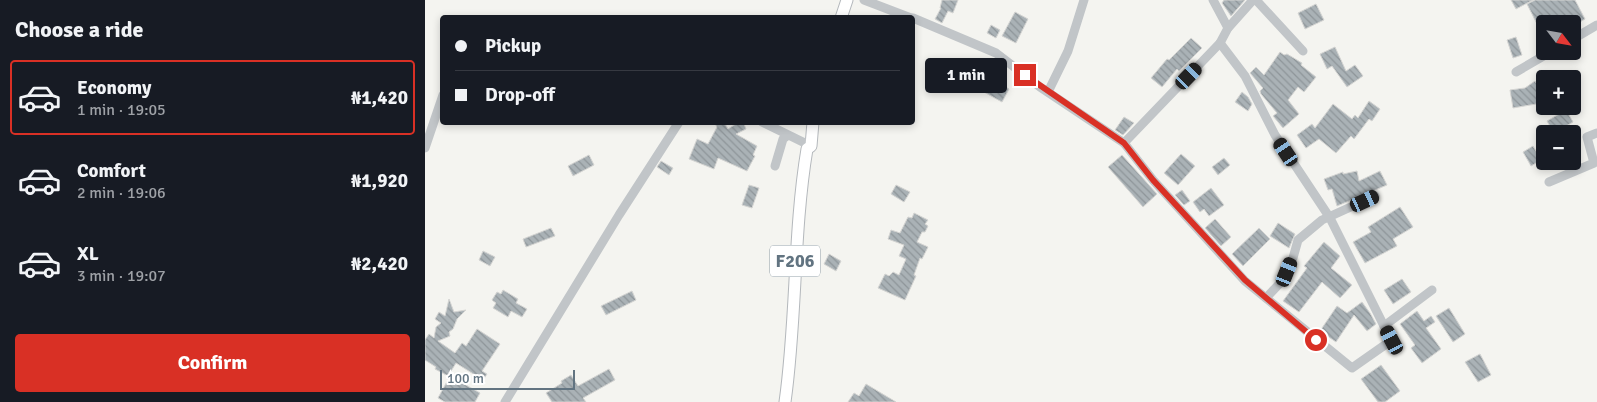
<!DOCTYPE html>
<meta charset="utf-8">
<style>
:root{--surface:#171b24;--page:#242831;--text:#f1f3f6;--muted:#9ea1a6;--line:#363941;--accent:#d93025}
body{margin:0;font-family:Signika,sans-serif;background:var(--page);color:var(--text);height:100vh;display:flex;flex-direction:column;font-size:19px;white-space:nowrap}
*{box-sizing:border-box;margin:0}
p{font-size:16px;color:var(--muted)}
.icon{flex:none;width:28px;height:28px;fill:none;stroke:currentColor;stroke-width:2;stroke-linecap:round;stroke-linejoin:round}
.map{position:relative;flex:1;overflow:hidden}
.side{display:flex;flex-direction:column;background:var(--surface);width:425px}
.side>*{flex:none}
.hud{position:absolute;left:15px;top:15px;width:475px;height:110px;border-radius:5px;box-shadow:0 2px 8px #0003;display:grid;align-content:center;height:110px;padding:0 15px;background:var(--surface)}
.needle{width:32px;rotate:121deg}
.controls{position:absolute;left:1111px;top:15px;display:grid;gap:10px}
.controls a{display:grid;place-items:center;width:45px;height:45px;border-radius:5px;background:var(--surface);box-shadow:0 2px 8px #0003;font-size:25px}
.scale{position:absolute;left:15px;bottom:12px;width:135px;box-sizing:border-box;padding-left:5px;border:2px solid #627481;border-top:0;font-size:14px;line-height:18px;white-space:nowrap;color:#627481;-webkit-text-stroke:4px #fff;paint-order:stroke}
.end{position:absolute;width:22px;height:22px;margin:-11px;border:6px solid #d93025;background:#fff;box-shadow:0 0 0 2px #fff}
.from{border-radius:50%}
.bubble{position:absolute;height:35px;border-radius:5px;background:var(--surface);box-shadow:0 2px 8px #0003;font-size:16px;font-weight:700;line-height:35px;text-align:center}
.car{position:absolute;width:15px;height:30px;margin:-15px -8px;border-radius:6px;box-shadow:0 0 4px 1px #0007;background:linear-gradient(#222 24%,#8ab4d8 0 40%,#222 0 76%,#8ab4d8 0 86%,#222 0)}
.hud b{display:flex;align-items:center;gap:18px;height:48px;font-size:19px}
.hud b+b{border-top:1px solid var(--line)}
.hud i{width:12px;height:12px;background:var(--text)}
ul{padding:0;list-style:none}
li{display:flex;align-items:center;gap:15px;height:75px;margin:0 10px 8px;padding:0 5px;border:2px solid transparent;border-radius:5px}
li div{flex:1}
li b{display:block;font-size:19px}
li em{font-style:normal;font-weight:700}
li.current{border-color:var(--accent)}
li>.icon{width:45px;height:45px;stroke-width:1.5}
h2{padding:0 15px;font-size:22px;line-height:60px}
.button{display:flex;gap:10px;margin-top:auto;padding:10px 15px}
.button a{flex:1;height:58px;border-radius:5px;background:var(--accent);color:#fff;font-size:20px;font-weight:700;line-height:58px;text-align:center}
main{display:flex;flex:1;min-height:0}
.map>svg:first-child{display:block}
.building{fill:url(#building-back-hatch);stroke:#d5d5d3}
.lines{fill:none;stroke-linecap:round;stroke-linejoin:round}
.major-casing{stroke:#b4b8bc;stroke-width:13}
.minor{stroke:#c1c5c8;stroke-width:9}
.major{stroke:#fff;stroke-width:11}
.route{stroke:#d93025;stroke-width:6}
.labels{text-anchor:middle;stroke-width:5;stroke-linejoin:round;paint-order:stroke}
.shield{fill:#fff;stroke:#919ea7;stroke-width:1}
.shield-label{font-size:18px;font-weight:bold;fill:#627481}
</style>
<main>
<section class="side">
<h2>Choose a ride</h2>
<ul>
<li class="current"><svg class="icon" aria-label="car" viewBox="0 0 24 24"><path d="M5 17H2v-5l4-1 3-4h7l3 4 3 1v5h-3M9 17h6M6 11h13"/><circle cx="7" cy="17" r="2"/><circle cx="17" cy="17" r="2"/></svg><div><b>Economy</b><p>1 min · 19:05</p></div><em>₦1,420</em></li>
<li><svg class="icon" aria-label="car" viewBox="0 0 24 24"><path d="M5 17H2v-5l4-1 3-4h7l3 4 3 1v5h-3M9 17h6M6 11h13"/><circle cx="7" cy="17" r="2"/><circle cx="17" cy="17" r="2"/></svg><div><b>Comfort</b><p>2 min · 19:06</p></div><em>₦1,920</em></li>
<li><svg class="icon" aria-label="car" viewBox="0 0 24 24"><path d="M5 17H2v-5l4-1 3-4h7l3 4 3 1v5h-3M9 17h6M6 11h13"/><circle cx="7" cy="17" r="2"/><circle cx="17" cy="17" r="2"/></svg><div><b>XL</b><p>3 min · 19:07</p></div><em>₦2,420</em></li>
</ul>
<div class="button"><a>Confirm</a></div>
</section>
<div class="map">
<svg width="1172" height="402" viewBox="0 0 1172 402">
<defs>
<pattern id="building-back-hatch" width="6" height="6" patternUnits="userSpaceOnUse" patternTransform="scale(1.25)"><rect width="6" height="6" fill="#aab2b6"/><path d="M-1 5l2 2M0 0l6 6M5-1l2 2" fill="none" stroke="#8e9599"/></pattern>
</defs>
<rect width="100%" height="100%" fill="#f4f4f0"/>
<!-- building -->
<g class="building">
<polygon points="517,0 533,0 528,13 523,11 517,23 510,19 516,8 515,8"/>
<polygon points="799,0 820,0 806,16 797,3"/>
<polygon points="1086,0 1108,0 1091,9"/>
<polygon points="1110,0 1150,0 1160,19 1150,25 1146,18 1136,24 1120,24 1120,40 1102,4"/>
<polygon points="891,4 899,20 880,29 873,13"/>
<polygon points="590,12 603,19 591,43 577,36"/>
<polygon points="566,25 575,30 571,38 562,33"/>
<polygon points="1091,37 1097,55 1088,58 1082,40"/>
<polygon points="766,38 777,48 754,71 752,69 737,87 726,78 742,59 744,60"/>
<polygon points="910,47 921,71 930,65 938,76 922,87 907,66 902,69 895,54"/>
<polygon points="855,52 859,55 862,54 877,63 876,65 891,77 879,92 873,87 863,100 874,114 858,128 848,116 852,113 836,94 835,91 838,88 825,73 831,67 839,75"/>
<polygon points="567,79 584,89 577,102 559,92"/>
<polygon points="1110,81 1120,98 1111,104 1088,108 1085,90 1100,88"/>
<polygon points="817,92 823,97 827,104 823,111 810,102"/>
<polygon points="944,101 955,109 947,121 944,119 929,139 926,136 911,153 894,139 881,148 872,135 887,124 890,128 908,104 927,119 930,115 933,118"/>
<polygon points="1141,110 1148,122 1129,133 1122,121"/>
<polygon points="699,117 709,123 698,135 690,130"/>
<polygon points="289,122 299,122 303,129 314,122 319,124 321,129 311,134 332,146 328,155 330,156 322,171 293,158 289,169 264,159 272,139 283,144 292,127"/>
<polygon points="1108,146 1116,160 1106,166 1098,152"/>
<polygon points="756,154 770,166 753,185 739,173"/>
<polygon points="164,155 169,165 148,176 143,166"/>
<polygon points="697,155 732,194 718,207 683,167"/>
<polygon points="799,158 805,165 793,175 787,167"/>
<polygon points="236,161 248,168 244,175 232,167"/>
<polygon points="932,171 934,181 955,171 962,185 912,206 907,189 903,190 899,179 918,172 918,174"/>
<polygon points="324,185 334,188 327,208 317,205"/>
<polygon points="471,185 485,192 479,202 466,194"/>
<polygon points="786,188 799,205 784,216 779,209 775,212 768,202"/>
<polygon points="757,190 765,201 759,205 750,195"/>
<polygon points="975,207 988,227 968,239 972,246 940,263 928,242 946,232 943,227"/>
<polygon points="489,213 503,220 500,224 503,226 500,232 497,232 492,242 503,247 497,259 495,258 489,275 491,276 480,300 453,288 460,274 464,276 468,272 474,275 481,259 474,256 479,245 463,239 466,230 475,233 483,217 487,218"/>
<polygon points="790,219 806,237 796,246 780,228"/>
<polygon points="853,223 870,234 864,248 845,236"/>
<polygon points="126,228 130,236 101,247 98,239"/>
<polygon points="834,228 845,239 818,266 807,254"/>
<polygon points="899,242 915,256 906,268 927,285 915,298 897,282 874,312 858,301 882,268 879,266"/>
<polygon points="58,251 70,257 65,266 54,260"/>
<polygon points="404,254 416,261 411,271 399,264"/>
<polygon points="977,279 986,292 968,304 959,290"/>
<polygon points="78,290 93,299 91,303 102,309 97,317 86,311 83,317 68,308 71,303 67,300 72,292 76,294"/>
<polygon points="207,291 211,300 181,315 176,306"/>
<polygon points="24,299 29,312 41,310 32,319 28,329 24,332 25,336 13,341 30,353 37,343 41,346 52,329 75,344 57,371 62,374 58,380 31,363 23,376 10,369 11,367 0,360 0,340 4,334 9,338 11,327 16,323 10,319 14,312 20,316"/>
<polygon points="937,302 945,313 951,324 942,331 929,315 911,342 895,331 912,306 922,313"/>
<polygon points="1024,308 1040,334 1028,342 1011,316"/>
<polygon points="992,311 999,321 1006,316 1010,322 1001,328 1016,349 997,363 986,348 990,345 975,324"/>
<polygon points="1055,354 1066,375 1053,382 1040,362"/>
<polygon points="956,365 975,391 960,402 953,402 936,379"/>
<polygon points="184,369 190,380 158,398 161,402 127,402 121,393 137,383 136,381 146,375 153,386"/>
<polygon points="25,376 55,393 50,402 20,402 13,398"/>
<polygon points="441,384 471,402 423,402 429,393 434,396"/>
</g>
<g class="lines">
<!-- major casing -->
<g class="major-casing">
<g id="major">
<polyline points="416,18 422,0"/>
<path d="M360 402C372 318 368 233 382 149L386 146 388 122"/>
</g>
</g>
<!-- minor -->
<g class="minor">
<polyline points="439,0 486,18"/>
<polyline points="788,0 803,28"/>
<polyline points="831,0 878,51"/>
<polyline points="488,18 571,53 615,87 699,143 728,180 820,281 927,368 967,340 959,326 1007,290"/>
<polyline points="1148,39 1172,25"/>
<polyline points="795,43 820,76 850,135 905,218 959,326"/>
<polyline points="1091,72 1127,51"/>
<polyline points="623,92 643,51 659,0"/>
<polyline points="337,122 386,146"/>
<polyline points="699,143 795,43 803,28 828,0"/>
<polyline points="0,148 18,95"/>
<polyline points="350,166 358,139 362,136"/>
<polyline points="1124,182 1169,163 1162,137 1172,133"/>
<polyline points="841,298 857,281 868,258 873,240 897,220 950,196"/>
<polyline points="80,402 194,215 254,122"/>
</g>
<!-- major -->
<use href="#major" class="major"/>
</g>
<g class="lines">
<!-- route -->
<polyline class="route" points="600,75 699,143 728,180 820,280 891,340"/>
</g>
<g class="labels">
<!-- shield labels -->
<rect class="shield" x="345" y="245.5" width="50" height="31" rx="4"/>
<g class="shield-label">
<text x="370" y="267">F206</text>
</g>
</g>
</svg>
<div class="controls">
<a><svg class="needle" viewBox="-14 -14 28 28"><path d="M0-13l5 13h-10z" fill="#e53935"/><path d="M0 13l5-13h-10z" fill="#9ea1a6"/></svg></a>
<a>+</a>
<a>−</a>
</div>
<div class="scale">100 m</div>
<i class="end from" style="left:891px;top:340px"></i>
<i class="end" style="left:600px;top:75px"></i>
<div class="bubble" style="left:500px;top:58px;width:82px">1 min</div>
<i class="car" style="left:764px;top:76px;rotate:44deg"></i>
<i class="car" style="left:861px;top:152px;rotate:326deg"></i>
<i class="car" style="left:940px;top:201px;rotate:65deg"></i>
<i class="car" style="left:862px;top:272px;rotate:22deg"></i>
<i class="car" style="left:967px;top:340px;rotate:332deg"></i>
<div class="hud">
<b><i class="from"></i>Pickup</b>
<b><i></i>Drop-off</b>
</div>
</div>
</main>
